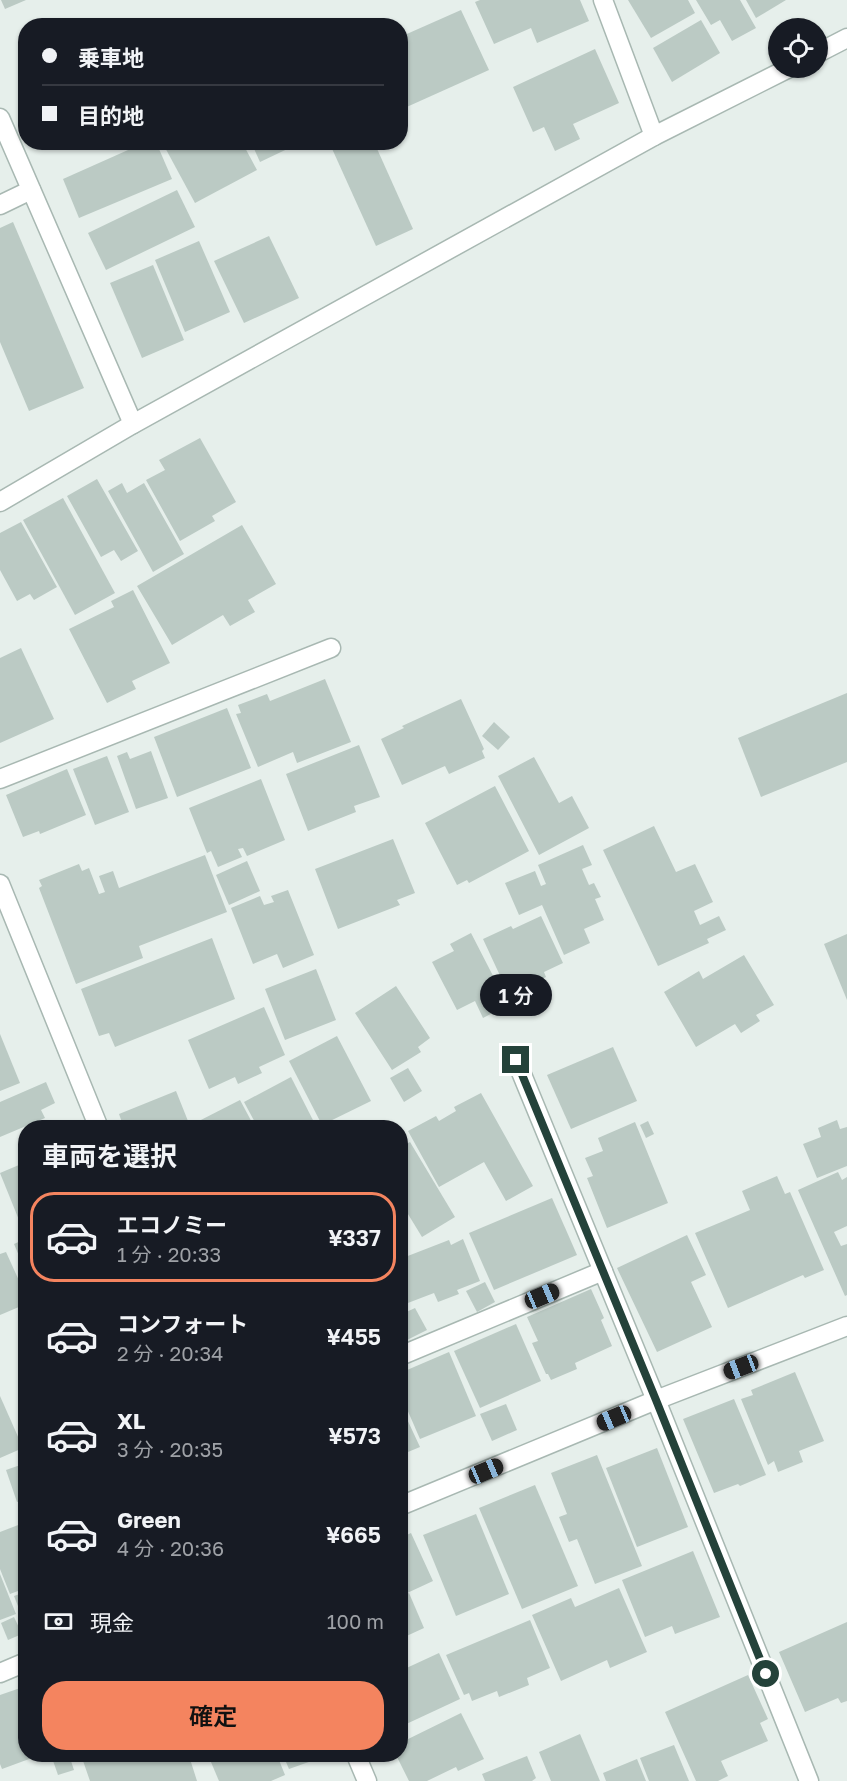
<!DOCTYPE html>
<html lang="ja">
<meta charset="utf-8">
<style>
:root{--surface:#171b24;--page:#242831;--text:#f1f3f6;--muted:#9ea1a6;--line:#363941;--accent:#f4845f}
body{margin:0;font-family:"Golos Text","Noto Sans JP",sans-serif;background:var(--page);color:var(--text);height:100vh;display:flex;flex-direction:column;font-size:22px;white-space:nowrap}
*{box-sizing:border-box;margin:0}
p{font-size:20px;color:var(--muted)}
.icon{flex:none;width:33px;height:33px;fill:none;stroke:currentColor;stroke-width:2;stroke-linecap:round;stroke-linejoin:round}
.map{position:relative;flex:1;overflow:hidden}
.details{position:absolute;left:18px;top:1120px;width:390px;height:642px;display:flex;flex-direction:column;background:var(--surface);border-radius:24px;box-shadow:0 2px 4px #0004}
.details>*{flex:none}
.guide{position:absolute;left:18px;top:18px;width:390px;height:132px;border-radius:24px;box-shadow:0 2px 4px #0004;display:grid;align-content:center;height:132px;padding:0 24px;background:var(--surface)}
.fabs{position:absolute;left:768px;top:18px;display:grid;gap:12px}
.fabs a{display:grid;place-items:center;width:60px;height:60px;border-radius:50%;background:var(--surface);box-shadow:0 2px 4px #0004;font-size:30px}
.end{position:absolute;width:27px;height:27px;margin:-14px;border:8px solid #24423a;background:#fff;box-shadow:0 0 0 3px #fff}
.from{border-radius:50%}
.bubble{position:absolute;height:42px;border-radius:21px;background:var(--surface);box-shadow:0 2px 4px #0004;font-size:20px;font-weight:600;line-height:42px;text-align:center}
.car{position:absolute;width:18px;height:36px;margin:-18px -9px;border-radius:8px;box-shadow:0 0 4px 2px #0007;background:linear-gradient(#222 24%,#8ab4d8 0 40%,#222 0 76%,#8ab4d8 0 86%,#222 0)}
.guide b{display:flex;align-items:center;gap:21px;height:57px;font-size:22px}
.guide b+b{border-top:2px solid var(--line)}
.guide i{width:15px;height:15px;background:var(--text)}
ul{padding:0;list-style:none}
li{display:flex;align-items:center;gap:18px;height:90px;margin:0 12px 9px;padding:0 12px;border:3px solid transparent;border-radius:24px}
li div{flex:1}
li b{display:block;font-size:22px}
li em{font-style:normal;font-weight:600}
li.selected{border-color:var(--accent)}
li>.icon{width:54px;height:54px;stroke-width:1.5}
h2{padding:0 24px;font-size:27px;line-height:72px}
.pay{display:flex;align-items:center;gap:15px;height:66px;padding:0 24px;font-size:22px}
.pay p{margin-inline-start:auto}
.button{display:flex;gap:12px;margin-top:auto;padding:12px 24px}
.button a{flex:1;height:69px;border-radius:24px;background:var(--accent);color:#111;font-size:24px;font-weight:600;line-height:69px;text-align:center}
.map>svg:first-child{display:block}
.building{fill:#bbcac4}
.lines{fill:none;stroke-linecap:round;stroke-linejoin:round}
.minor-casing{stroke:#a8b8b2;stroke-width:21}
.minor{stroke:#fff;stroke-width:18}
.route{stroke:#24423a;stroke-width:8}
</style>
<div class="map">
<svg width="847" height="1781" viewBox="0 0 847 1781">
<rect width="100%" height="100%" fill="#e6efeb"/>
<!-- building -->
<g class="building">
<polygon points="1,0 26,0 5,9"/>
<polygon points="480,0 580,0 589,21 537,43 531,28 494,44 475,2"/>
<polygon points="628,0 688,0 695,13 651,38"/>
<polygon points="696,0 740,0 756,28 732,41 720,20 711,25"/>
<polygon points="746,0 786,0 756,18"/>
<polygon points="461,10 489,70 400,110 400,37"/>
<polygon points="116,18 119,25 99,25"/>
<polygon points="366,20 368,26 353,26"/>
<polygon points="701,20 720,53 672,82 653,48"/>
<polygon points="595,49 619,103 573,124 580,139 555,151 544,127 533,132 513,87"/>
<polygon points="146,142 156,142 172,179 79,218 63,179"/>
<polygon points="162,142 242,142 257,170 195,203"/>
<polygon points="251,142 302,142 260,162"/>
<polygon points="329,142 374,142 413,229 376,246"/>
<polygon points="177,190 195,227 106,270 88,233"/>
<polygon points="13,222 84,388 29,411 0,342 0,228"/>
<polygon points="269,236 299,298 244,323 214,261"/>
<polygon points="199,241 230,312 185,332 155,260"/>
<polygon points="153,265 184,340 142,358 110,283"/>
<polygon points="200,438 236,502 212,516 215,521 180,541 146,480 165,470 159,460"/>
<polygon points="97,479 138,551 121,561 114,550 101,557 67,496"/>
<polygon points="122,483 127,493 144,483 184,554 153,572 108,491"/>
<polygon points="63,498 115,593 75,615 23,520"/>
<polygon points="21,522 57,587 34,600 30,594 17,601 0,570 0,533"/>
<polygon points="242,525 276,584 248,600 255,612 230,626 223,615 172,645 137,586"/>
<polygon points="133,590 170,663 132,681 136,689 107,703 69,629 114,607 111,601"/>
<polygon points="21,648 54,719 0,743 0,658"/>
<polygon points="325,679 351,742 297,763 293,752 258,767 236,714 241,713 238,705 267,694 270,701"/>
<polygon points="847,693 847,762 761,797 738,738"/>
<polygon points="461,699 484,749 482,751 485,758 449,774 445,766 402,785 381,739 404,728 402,726"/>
<polygon points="227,708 251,768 177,797 154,737"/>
<polygon points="494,722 510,737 498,750 482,736"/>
<polygon points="359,745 380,797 354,806 356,812 308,831 286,774"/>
<polygon points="151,751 168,798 136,809 117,756 127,752 130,759"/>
<polygon points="107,756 129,812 95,825 73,769"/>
<polygon points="534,757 559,803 572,796 589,828 539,855 498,776"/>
<polygon points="67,769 86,815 40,834 39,831 23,837 6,795"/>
<polygon points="261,779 285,840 247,856 243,848 238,849 242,857 218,867 211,851 207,853 189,808"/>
<polygon points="495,786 529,851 469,883 467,880 457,885 425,823"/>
<polygon points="654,826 676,872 695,864 713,902 694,911 700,925 719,916 726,930 707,939 709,943 658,966 603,850"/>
<polygon points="393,839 415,893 397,900 400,905 338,929 315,869"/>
<polygon points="583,845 592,865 582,869 589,885 594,883 601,897 595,899 604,920 584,929 590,943 564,955 542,905 519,915 505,883 535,871 541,886 546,884 538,865"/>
<polygon points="205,855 227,912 139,946 143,958 76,984 39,888 42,886 39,880 79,864 82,871 89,868 99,894 105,892 99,876 113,871 119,888"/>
<polygon points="247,861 260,891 229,905 216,875"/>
<polygon points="288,890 314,955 283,968 277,954 253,964 231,908 260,896 264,905 274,902 271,896"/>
<polygon points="541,916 563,963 544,972 546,977 509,995 483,939 511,926 513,929"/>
<polygon points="471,933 508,1005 483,1018 475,1001 457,1010 432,962 454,951 450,944"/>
<polygon points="847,934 847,1000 824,944"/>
<polygon points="212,938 235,999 115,1047 109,1033 99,1036 81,989"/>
<polygon points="744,955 774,1005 756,1015 760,1021 741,1033 735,1024 696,1047 664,992 699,971 703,979"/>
<polygon points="316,969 336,1020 285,1040 265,989"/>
<polygon points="396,986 430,1038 418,1047 421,1052 392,1070 355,1013"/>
<polygon points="264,1007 285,1055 259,1067 262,1073 238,1084 235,1077 209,1089 188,1040"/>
<polygon points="0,1034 20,1083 0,1091"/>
<polygon points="337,1036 371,1101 322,1125 289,1061"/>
<polygon points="613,1047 637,1101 571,1129 547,1075"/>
<polygon points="408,1068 422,1091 404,1102 390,1078"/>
<polygon points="291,1077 317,1128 258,1128 244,1102"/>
<polygon points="46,1082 55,1103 41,1110 45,1118 0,1137 0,1102"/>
<polygon points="176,1091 190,1126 185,1128 124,1128 119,1114"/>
<polygon points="481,1093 533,1186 506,1201 484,1162 439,1187 408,1131 436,1116 439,1121 456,1111 454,1107"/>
<polygon points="240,1100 255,1128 195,1128 193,1124"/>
<polygon points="837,1120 840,1129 847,1127 847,1166 817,1178 803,1144 821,1137 818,1128"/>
<polygon points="648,1121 654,1134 646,1138 640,1125"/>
<polygon points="635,1122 668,1203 607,1228 587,1178 593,1176 585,1158 603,1151 598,1138"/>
<polygon points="410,1142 455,1217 422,1237 400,1201 400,1148"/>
<polygon points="26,1162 26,1222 21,1225 0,1173"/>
<polygon points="838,1172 842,1180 847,1177 847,1226 834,1232 841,1246 847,1244 847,1295 845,1296 798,1190"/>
<polygon points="777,1176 785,1194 790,1192 824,1270 805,1278 803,1275 728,1308 695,1233 750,1210 742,1191"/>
<polygon points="552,1198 577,1255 494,1290 469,1233"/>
<polygon points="687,1235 706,1275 691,1282 712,1327 657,1352 617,1268"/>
<polygon points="25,1239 25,1270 14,1244"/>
<polygon points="463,1239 480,1281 457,1290 459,1294 438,1302 434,1293 400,1306 400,1259 449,1240 451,1245"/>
<polygon points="6,1252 26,1296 26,1304 0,1315 0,1254"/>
<polygon points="485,1282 495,1302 477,1312 466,1291"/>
<polygon points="591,1289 604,1318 601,1320 612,1346 575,1363 577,1369 551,1380 548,1374 546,1374 532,1343 538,1341 527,1317"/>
<polygon points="415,1308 427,1330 405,1341 400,1332 400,1315"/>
<polygon points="516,1324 541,1381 480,1408 454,1351"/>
<polygon points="449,1352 476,1416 420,1439 400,1393 400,1373"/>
<polygon points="25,1371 25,1392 18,1374"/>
<polygon points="795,1372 824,1441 799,1451 803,1462 778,1472 774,1461 768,1465 741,1399 753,1395 751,1390"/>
<polygon points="0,1396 23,1448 0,1458"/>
<polygon points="734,1399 766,1475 740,1486 738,1484 714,1493 683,1419"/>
<polygon points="400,1404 420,1447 408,1452 404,1442 400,1444"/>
<polygon points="506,1404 517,1430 492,1441 480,1414"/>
<polygon points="657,1448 688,1527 637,1547 606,1468"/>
<polygon points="597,1455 642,1566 595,1584 577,1539 569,1542 559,1517 567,1514 551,1473"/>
<polygon points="26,1463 26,1499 17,1502 6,1470"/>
<polygon points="535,1485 578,1586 522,1609 479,1508"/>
<polygon points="476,1514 509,1594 456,1616 423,1535"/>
<polygon points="26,1522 26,1588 10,1594 0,1569 0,1532"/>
<polygon points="411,1533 433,1581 405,1594 403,1588 400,1589 400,1538"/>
<polygon points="693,1551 720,1617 675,1634 672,1626 645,1637 622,1580"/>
<polygon points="0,1574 16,1614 0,1620"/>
<polygon points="619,1588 647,1652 610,1668 607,1660 561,1681 532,1615 571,1598 575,1607"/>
<polygon points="25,1592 25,1624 14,1596"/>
<polygon points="409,1593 424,1628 400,1639 400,1597"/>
<polygon points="14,1617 22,1634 8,1640 1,1623"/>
<polygon points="530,1620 550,1668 527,1678 529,1685 499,1697 497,1691 472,1701 469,1693 464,1695 446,1655"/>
<polygon points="847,1622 847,1701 841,1703 838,1698 805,1712 779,1652"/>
<polygon points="439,1653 460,1699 402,1726 400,1722 400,1671"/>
<polygon points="748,1675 768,1719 760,1723 768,1741 721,1761 728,1776 718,1781 696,1781 665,1712"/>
<polygon points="26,1686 26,1755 40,1755 2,1769 0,1764 0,1695"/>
<polygon points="461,1713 484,1759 458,1771 456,1767 427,1781 409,1781 396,1755 400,1755 400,1743"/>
<polygon points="580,1734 600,1781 551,1781 539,1752"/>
<polygon points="674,1745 689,1781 649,1781 640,1758"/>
<polygon points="51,1755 69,1755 74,1770 58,1775"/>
<polygon points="81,1755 182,1755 184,1762 190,1759 197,1781 90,1781"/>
<polygon points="208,1755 277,1755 285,1775 271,1781 219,1781"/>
<polygon points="283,1755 319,1755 320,1758 289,1769"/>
<polygon points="527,1756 536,1778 532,1781 485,1781 482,1774"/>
<polygon points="637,1759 646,1781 606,1781 603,1773"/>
</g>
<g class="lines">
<!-- minor casing -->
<g class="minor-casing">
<g id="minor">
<polyline points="603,0 654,136"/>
<polyline points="818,53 847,38"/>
<polyline points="0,118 133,424"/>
<polyline points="0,205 31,190"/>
<polyline points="0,502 133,424 654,136 789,68"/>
<polyline points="0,779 331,648"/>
<polyline points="0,884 99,1128"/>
<polyline points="516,1060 656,1400 809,1781"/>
<polyline points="400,1356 603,1271"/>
<polyline points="400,1506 656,1400 847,1326"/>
<polyline points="0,1673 26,1662"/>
<polyline points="356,1755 367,1781"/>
</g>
</g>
<!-- minor -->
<use href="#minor" class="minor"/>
</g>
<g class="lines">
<!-- route -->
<polyline class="route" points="516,1060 656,1400 766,1674"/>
</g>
</svg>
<div class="fabs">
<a><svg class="icon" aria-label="locate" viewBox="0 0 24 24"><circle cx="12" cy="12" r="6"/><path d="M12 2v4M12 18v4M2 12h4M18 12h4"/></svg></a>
</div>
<i class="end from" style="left:766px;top:1674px"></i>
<i class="end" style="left:516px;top:1060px"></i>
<div class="bubble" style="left:480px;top:974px;width:72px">1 分</div>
<i class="car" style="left:542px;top:1296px;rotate:67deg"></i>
<i class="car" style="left:741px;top:1367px;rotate:249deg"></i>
<i class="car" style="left:614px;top:1418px;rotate:247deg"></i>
<i class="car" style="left:486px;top:1471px;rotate:67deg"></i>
<div class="guide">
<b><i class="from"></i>乗車地</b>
<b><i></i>目的地</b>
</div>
<section class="details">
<h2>車両を選択</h2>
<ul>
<li class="selected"><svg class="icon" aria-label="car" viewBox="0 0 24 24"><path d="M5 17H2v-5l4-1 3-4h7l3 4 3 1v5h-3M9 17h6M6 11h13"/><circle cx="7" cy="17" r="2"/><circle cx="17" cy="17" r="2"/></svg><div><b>エコノミー</b><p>1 分 · 20:33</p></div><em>¥337</em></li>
<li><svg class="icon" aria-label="car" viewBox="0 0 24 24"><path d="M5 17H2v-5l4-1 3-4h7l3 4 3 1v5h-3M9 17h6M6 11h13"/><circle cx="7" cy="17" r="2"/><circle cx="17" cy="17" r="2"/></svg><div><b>コンフォート</b><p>2 分 · 20:34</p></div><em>¥455</em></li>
<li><svg class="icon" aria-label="car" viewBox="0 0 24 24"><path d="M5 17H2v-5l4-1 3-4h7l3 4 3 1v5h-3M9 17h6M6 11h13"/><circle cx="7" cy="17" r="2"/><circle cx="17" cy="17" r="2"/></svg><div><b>XL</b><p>3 分 · 20:35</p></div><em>¥573</em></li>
<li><svg class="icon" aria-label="car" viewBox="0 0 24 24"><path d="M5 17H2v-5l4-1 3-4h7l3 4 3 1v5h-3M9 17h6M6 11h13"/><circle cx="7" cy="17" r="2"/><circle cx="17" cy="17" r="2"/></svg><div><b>Green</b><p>4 分 · 20:36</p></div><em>¥665</em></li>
</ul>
<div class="pay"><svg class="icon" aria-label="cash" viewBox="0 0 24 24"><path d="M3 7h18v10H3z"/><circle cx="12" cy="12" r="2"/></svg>現金<p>100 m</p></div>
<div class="button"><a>確定</a></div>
</section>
</div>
